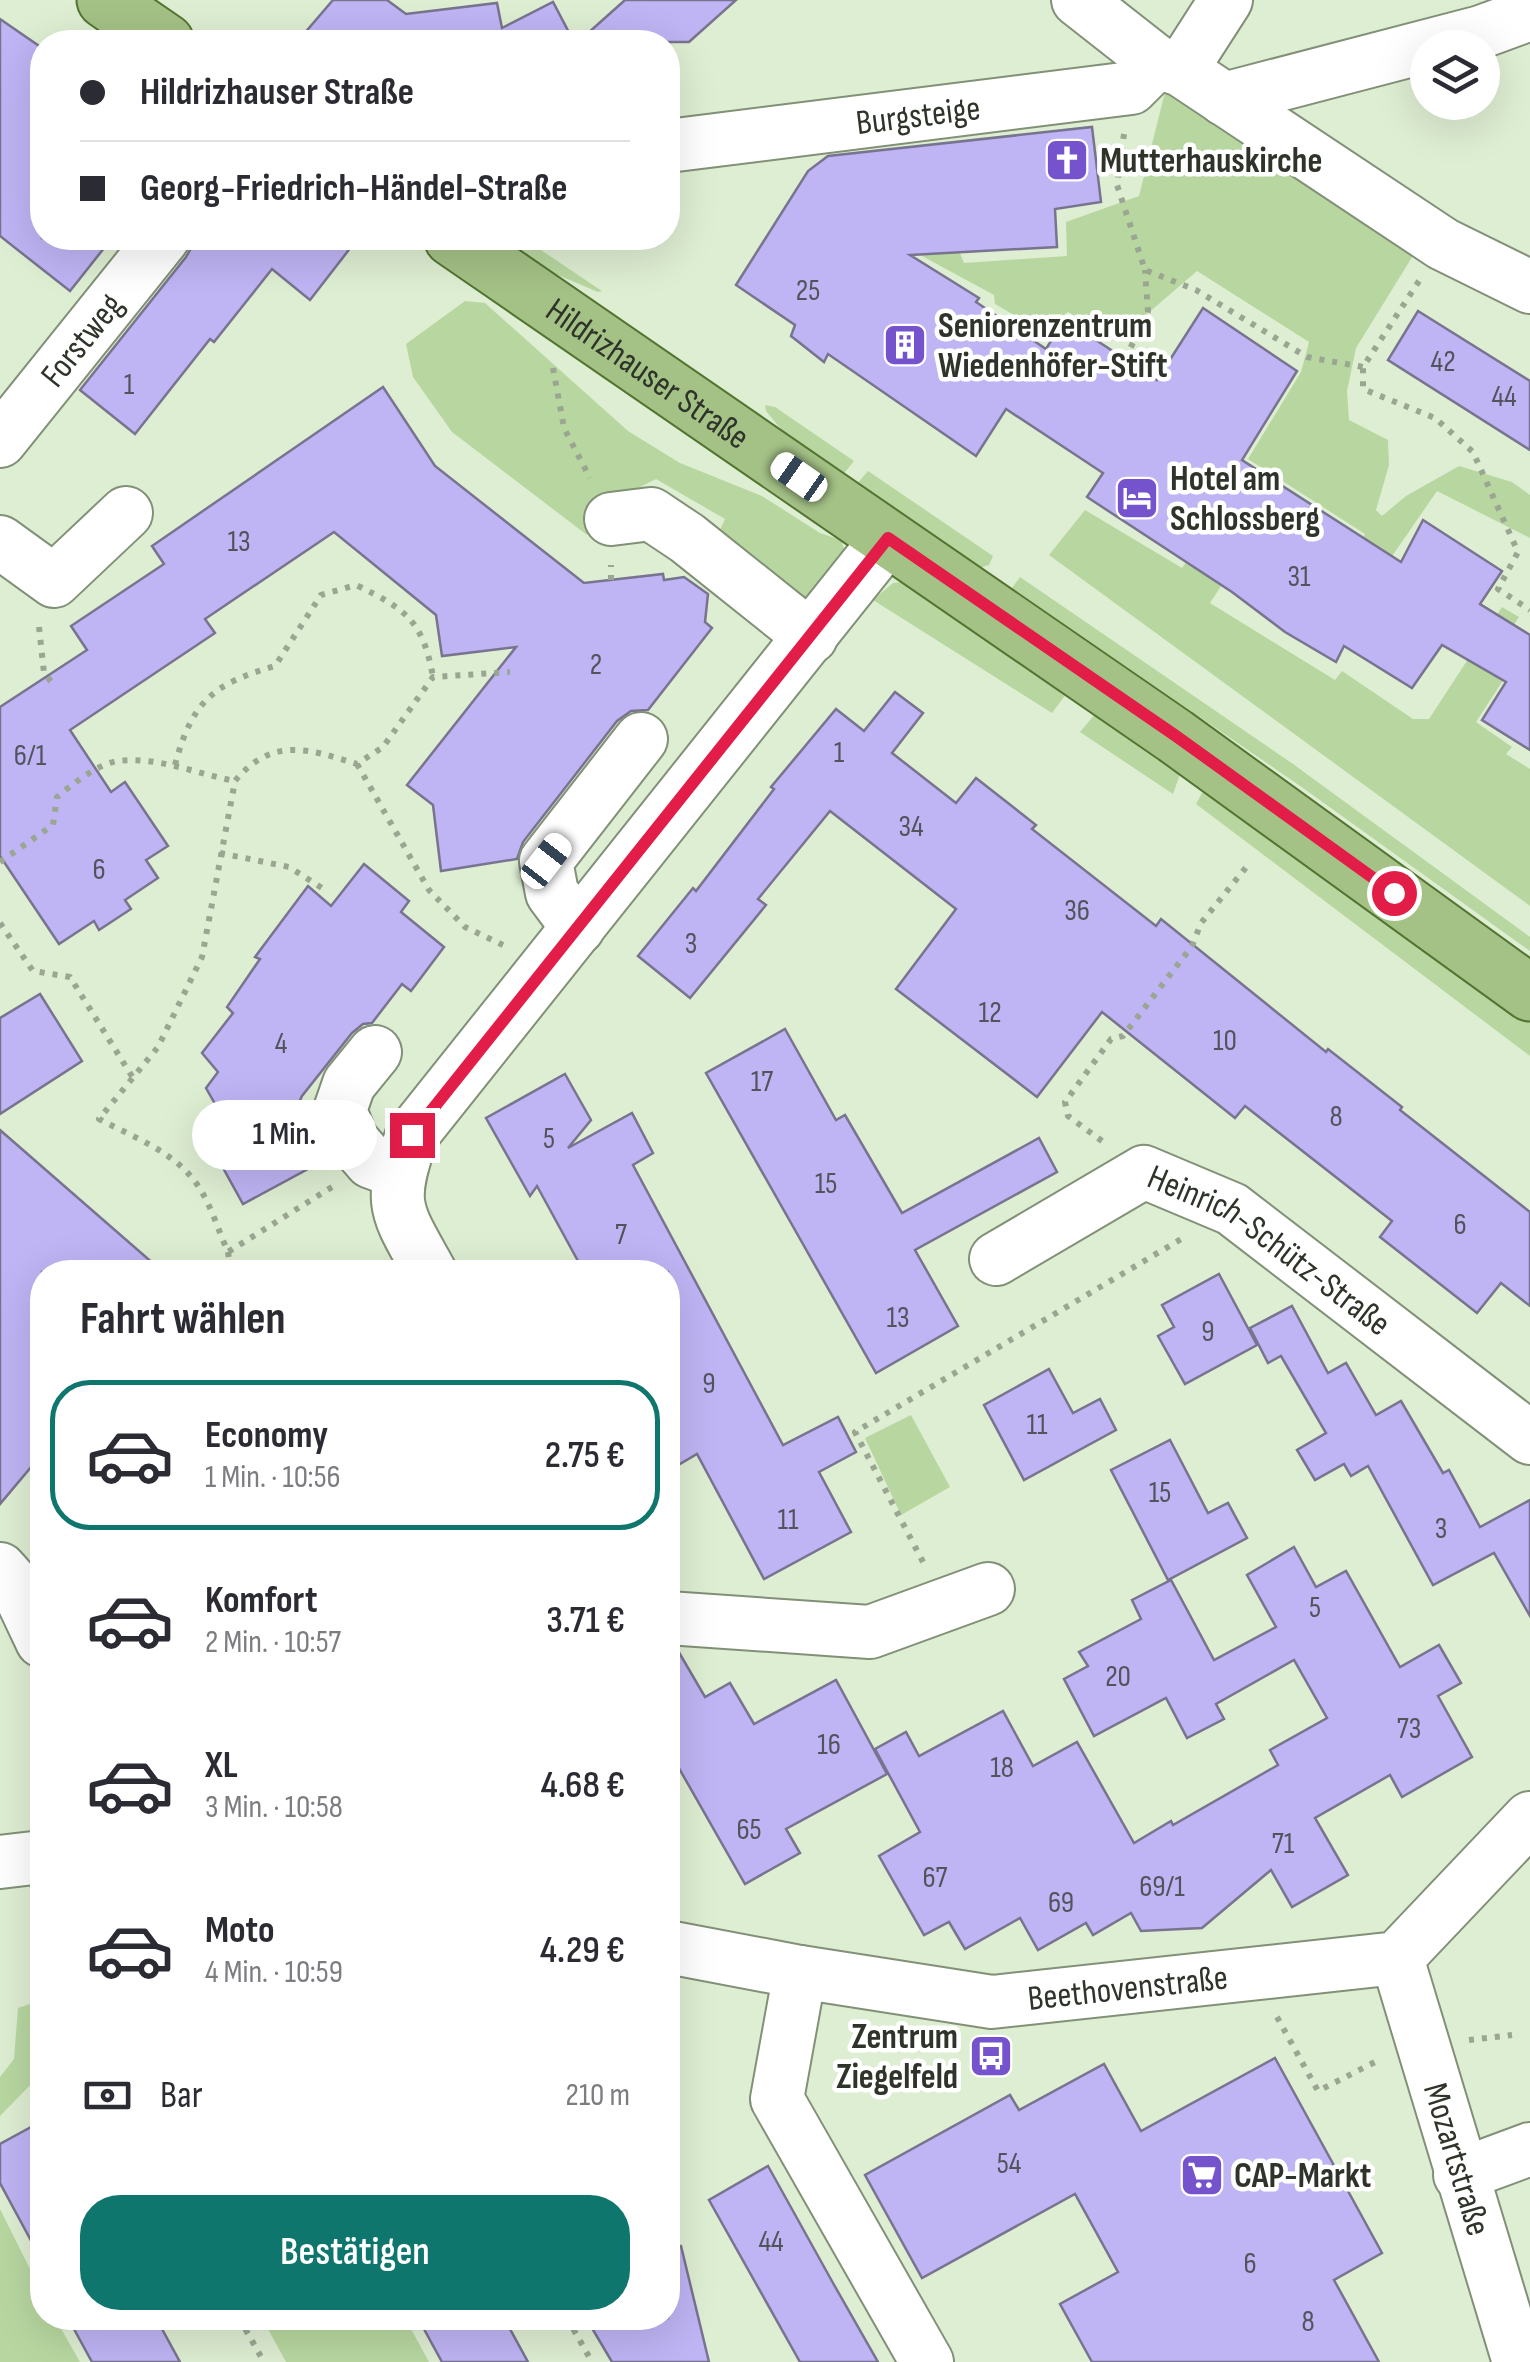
<!DOCTYPE html>
<html lang="de">
<meta charset="utf-8">
<style>
:root{--surface:#fff;--page:#f2f2f3;--text:#2b2b33;--muted:#7c7c81;--line:#e1e1e2;--accent:#0f766e}
body{margin:0;font-family:"Sofia Sans Condensed",sans-serif;background:var(--page);color:var(--text);height:100vh;display:flex;flex-direction:column;font-size:38px;white-space:nowrap}
*{box-sizing:border-box;margin:0}
p{font-size:32px;color:var(--muted)}
.icon{flex:none;width:55px;height:55px;fill:none;stroke:currentColor;stroke-width:2;stroke-linecap:round;stroke-linejoin:round}
.map{position:relative;flex:1;overflow:hidden}
.details{position:absolute;left:30px;top:1260px;width:650px;height:1070px;display:flex;flex-direction:column;background:var(--surface);border-radius:40px;box-shadow:0 10px 40px #0002}
.details>*{flex:none}
.guide{position:absolute;left:30px;top:30px;width:650px;height:220px;border-radius:40px;box-shadow:0 10px 40px #0002;display:grid;align-content:center;height:220px;padding:0 50px;background:var(--surface)}
.fabs{position:absolute;left:1410px;top:30px;display:grid;gap:20px}
.fabs a{display:grid;place-items:center;width:90px;height:90px;border-radius:50%;background:var(--surface);box-shadow:0 10px 40px #0002;font-size:50px}
.end{position:absolute;width:45px;height:45px;margin:-22px;border:12px solid #e11d48;background:#fff;box-shadow:0 0 0 5px #fff}
.from{border-radius:50%}
.bubble{position:absolute;height:70px;border-radius:35px;background:var(--surface);box-shadow:0 10px 40px #0002;font-size:32px;font-weight:600;line-height:70px;text-align:center}
.car{position:absolute;width:30px;height:60px;margin:-30px -15px;border-radius:12px;box-shadow:0 0 8px 2px #0007;background:linear-gradient(#fff 24%,#345 0 40%,#fff 0 76%,#345 0 86%,#fff 0)}
.guide b{display:flex;align-items:center;gap:35px;height:95px;font-size:38px}
.guide b+b{border-top:2px solid var(--line)}
.guide i{width:25px;height:25px;background:var(--text)}
ul{padding:0;list-style:none}
li{display:flex;align-items:center;gap:30px;height:150px;margin:0 20px 15px;padding:0 30px;border:5px solid transparent;border-radius:40px}
li div{flex:1}
li b{display:block;font-size:38px}
li em{font-style:normal;font-weight:600}
li.current{border-color:var(--accent)}
li>.icon{width:90px;height:90px;stroke-width:1.5}
h2{padding:0 50px;font-size:45px;line-height:120px}
.pay{display:flex;align-items:center;gap:25px;height:110px;padding:0 50px;font-size:38px}
.pay p{margin-inline-start:auto}
.action{display:flex;gap:20px;margin-top:auto;padding:20px 50px}
.action a{flex:1;height:115px;border-radius:40px;background:var(--accent);color:#fff;font-size:40px;font-weight:600;line-height:115px;text-align:center}
.map>svg:first-child{display:block}
.green{fill:#b8d7a0}
.building{fill:#bfb4f4;stroke:#78748f;stroke-width:2.5}
.lines{fill:none;stroke-linecap:round;stroke-linejoin:round}
.minor-casing{stroke:#819077;stroke-width:56}
.major-casing{stroke:#537431;stroke-width:59}
.path{stroke:#9aa691;stroke-width:6;stroke-dasharray:5 8;stroke-linecap:butt}
.minor{stroke:#fff;stroke-width:52}
.major{stroke:#a4c186;stroke-width:55}
.route{stroke:#e11d48;stroke-width:12}
.labels{text-anchor:middle;stroke-width:9;stroke-linejoin:round;paint-order:stroke}
.number-label{font-size:30px;fill:#52545c}
.street-label{font-size:35px;fill:#2e3429;stroke:#fff}
.poi-label{font-size:35px;font-weight:bold;fill:#2e3429;stroke:#fff;text-anchor:start}
</style>
<div class="map">
<svg width="1530" height="2362" viewBox="0 0 1530 2362">
<rect width="100%" height="100%" fill="#deeed2"/>
<!-- green -->
<g class="green">
<polygon points="1166,88 1414,254 1356,348 1347,391 1349,420 1388,440 1389,465 1376,510 1382,516 1406,496 1459,466 1512,482 1530,495 1530,538 1437,491 1377,578 1351,562 1365,534 1248,459 1301,372 1309,342 1197,271 1117,340 1068,312 1043,332 995,304 994,295 898,243 952,234 964,263 1067,256 1066,222 1139,196"/>
<polygon points="507,238 523,238 602,291 598,292 518,258"/>
<polygon points="465,301 485,303 628,431 680,463 762,496 820,533 841,540 847,558 812,603 719,532 725,519 656,479 620,497 587,535 452,432 413,377 406,344"/>
<polygon points="765,405 775,407 854,461 842,476 790,440 766,411"/>
<polygon points="868,471 993,556 989,565 980,568 857,484"/>
<polygon points="1235,495 1267,515 1210,603 1335,680 1342,671 1413,719 1429,719 1502,607 1519,617 1487,666 1504,679 1476,722 1512,747 1506,754 1530,769 1530,906 1049,555 1085,510 1182,568"/>
<polygon points="1020,577 1293,764 1530,937 1530,951 1303,788 1012,588"/>
<polygon points="908,581 1073,685 1052,713 873,600 893,583"/>
<polygon points="1102,706 1184,763 1173,794 1080,732"/>
<polygon points="1220,784 1530,1021 1530,1056 1196,804 1202,793"/>
<polygon points="911,1415 950,1487 901,1515 865,1438"/>
<polygon points="42,2000 42,2073 0,2116 0,2077 14,2059 18,2008"/>
<polygon points="0,2209 42,2293 42,2318 55,2318 80,2362 0,2362"/>
<polygon points="262,2318 405,2318 429,2362 286,2362"/>
</g>
<!-- building -->
<g class="building">
<polygon points="333,0 387,0 406,14 497,3 502,28 553,2 574,42 297,42"/>
<polygon points="625,0 736,0 689,42 578,42"/>
<polygon points="0,19 42,48 42,238 112,238 70,291 0,236"/>
<polygon points="1092,127 1101,202 1055,209 1057,247 910,255 979,298 976,302 1046,349 1059,328 1073,325 1157,380 1203,308 1297,371 1242,460 1401,562 1423,520 1502,571 1480,604 1530,635 1530,750 1482,720 1506,682 1442,645 1412,688 1344,646 1336,662 1285,632 1232,592 1087,497 1103,473 1006,409 976,456 828,354 824,362 791,336 795,325 736,285 808,171 828,156"/>
<polygon points="197,238 358,238 310,300 272,269 214,342 210,339 135,434 80,390 186,257"/>
<polygon points="1418,311 1530,381 1530,450 1388,360"/>
<polygon points="383,387 435,466 584,583 663,574 664,580 684,577 708,594 705,622 712,628 648,710 631,711 617,721 523,842 517,859 441,871 433,805 407,785 516,647 442,656 436,615 334,532 205,619 215,633 70,730 111,792 125,782 168,846 146,860 158,878 125,900 131,909 99,930 94,921 59,944 0,856 0,707 87,650 71,626 164,564 152,546"/>
<polygon points="895,692 923,713 892,753 956,803 976,778 1036,825 1032,829 1156,926 1161,919 1326,1052 1328,1049 1402,1107 1400,1110 1530,1212 1530,1306 1501,1283 1477,1313 1380,1237 1392,1221 1245,1106 1235,1118 1102,1012 1037,1097 896,989 956,909 830,811 758,899 766,905 690,998 638,956 693,888 696,891 774,789 771,787 836,709 864,731"/>
<polygon points="364,864 409,901 401,912 444,947 411,991 402,984 372,1023 363,1024 352,1033 302,1096 293,1116 319,1163 243,1204 201,1128 222,1116 206,1088 218,1072 202,1053 233,1013 227,1007 260,959 255,957 308,886 331,906"/>
<polygon points="40,994 82,1061 0,1114 0,1018"/>
<polygon points="785,1029 836,1120 845,1115 902,1213 1039,1138 1057,1172 915,1250 958,1326 876,1373 706,1073"/>
<polygon points="565,1074 591,1120 568,1148 632,1113 653,1153 633,1165 783,1445 838,1417 856,1452 819,1472 851,1532 764,1579 697,1454 668,1471 668,1272 584,1272 537,1186 530,1196 486,1118"/>
<polygon points="0,1130 163,1272 42,1272 42,1454 0,1504"/>
<polygon points="1219,1274 1257,1345 1185,1384 1158,1336 1174,1327 1162,1305"/>
<polygon points="1292,1306 1328,1373 1346,1363 1376,1415 1401,1401 1443,1473 1449,1470 1480,1527 1530,1500 1530,1616 1494,1553 1433,1585 1368,1466 1351,1476 1344,1464 1315,1480 1297,1450 1326,1433 1281,1356 1268,1363 1250,1328"/>
<polygon points="1049,1369 1073,1413 1100,1399 1116,1430 1024,1480 984,1405"/>
<polygon points="1170,1440 1208,1513 1228,1503 1247,1538 1168,1580 1111,1470"/>
<polygon points="1294,1547 1316,1587 1346,1571 1400,1667 1439,1645 1461,1683 1438,1696 1472,1757 1402,1797 1390,1775 1315,1818 1348,1875 1292,1907 1271,1870 1202,1928 1141,1931 1131,1913 1093,1935 1086,1923 1038,1950 1020,1918 965,1949 949,1922 924,1935 879,1856 920,1832 875,1749 906,1732 919,1756 1003,1711 1033,1766 1077,1742 1134,1843 1171,1821 1173,1825 1278,1765 1270,1750 1327,1718 1294,1660 1216,1704 1224,1719 1187,1738 1166,1698 1094,1736 1064,1679 1088,1666 1079,1652 1141,1619 1132,1600 1171,1580 1214,1660 1276,1627 1247,1575"/>
<polygon points="668,1648 677,1649 705,1697 730,1683 754,1724 836,1680 887,1774 786,1829 800,1853 745,1884 668,1749"/>
<polygon points="1275,2058 1382,2253 1334,2280 1379,2362 1092,2362 1060,2304 1118,2272 1075,2194 922,2278 865,2175 1010,2095 1019,2110 1104,2064 1141,2131"/>
<polygon points="42,2121 42,2261 0,2183 0,2144"/>
<polygon points="768,2166 833,2283 878,2362 800,2362 709,2200"/>
<polygon points="681,2246 709,2362 612,2362 586,2318 668,2318 668,2247"/>
<polygon points="68,2318 156,2318 180,2362 92,2362"/>
<polygon points="418,2318 504,2318 528,2362 442,2362"/>
</g>
<g class="lines">
<!-- minor casing -->
<g class="minor-casing">
<g id="minor">
<polyline points="1078,0 1157,62 1181,70 1443,244 1530,287"/>
<polyline points="1181,70 1226,0"/>
<polyline points="1224,99 1481,32 1530,14"/>
<path id="s1" d="M668 146 1131 88 1157 62"/>
<path id="s2" d="M0 441 163 238"/>
<polyline points="611,519 651,514 687,538 811,637"/>
<polyline points="0,542 54,581 126,513"/>
<polyline points="578,928 552,893 546,861 641,739"/>
<polyline points="375,1052 349,1084 340,1110 351,1139 371,1162 399,1172"/>
<path id="s3" d="M996 1259 1144 1172 1232 1209 1530 1438"/>
<path d="M430 1272C396 1210 387 1206 412 1135L888 538"/>
<polyline points="0,1569 17,1588 42,1641"/>
<polyline points="668,1618 870,1632 988,1589"/>
<polyline points="0,1862 42,1857"/>
<path id="s4" d="M668 1947 800 1972 992 2002 1397 1958 1530 1818"/>
<path id="s5" d="M1397 1958 1519 2362"/>
<polyline points="800,1972 777,2099 927,2362"/>
<polyline points="1460,2175 1530,2149"/>
</g>
</g>
<!-- major casing -->
<g class="major-casing">
<g id="major">
<polyline points="105,0 166,42"/>
<path id="s6" d="M452 238 1175 736 1530 993"/>
</g>
</g>
<!-- path -->
<g class="path">
<polyline points="1124,134 1117,185 1145,270 1196,290 1307,357 1363,367"/>
<polyline points="1419,281 1363,367 1363,389 1435,418 1473,452 1518,552 1498,589 1530,610"/>
<polyline points="1125,359 1148,312 1145,270"/>
<polyline points="553,368 564,428 590,478"/>
<polyline points="611,580 611,565"/>
<polyline points="39,627 44,673 54,685"/>
<polyline points="357,764 429,890 465,927 503,945"/>
<path d="M175 765C192 702 212 684 275 666L321 595 356 585C406 609 423 621 433 677"/>
<polyline points="220,853 289,867 322,888"/>
<path d="M0 862 53 825 57 797C73 784 97 764 118 761 157 756 197 774 235 781"/>
<polyline points="0,923 33,971 70,977 133,1078"/>
<polyline points="1102,1141 1068,1116 1065,1102 1111,1039 1123,1036 1192,946 1201,923 1248,865"/>
<path d="M332 1187 228 1252C217 1228 210 1200 193 1179 170 1150 131 1136 99 1119L158 1047 202 957 235 781C272 736 309 749 357 764L383 747 433 677 510 672"/>
<polyline points="228,1252 231,1272"/>
<polyline points="923,1562 855,1432 1183,1238"/>
<polyline points="1277,2017 1318,2091 1379,2060"/>
<polyline points="1469,2040 1512,2035"/>
<polyline points="239,2318 264,2362"/>
<polyline points="567,2318 592,2362"/>
</g>
<!-- minor -->
<use href="#minor" class="minor"/>
<!-- major -->
<use href="#major" class="major"/>
</g>
<g class="lines">
<!-- route -->
<polyline class="route" points="412,1135 888,538 1176,736 1394,893"/>
</g>
<!-- icons -->
<defs>
<g id="church-square" transform="scale(2.25)"><rect x="-9" y="-9" width="18" height="18" rx="4" fill="#7553cd" stroke="#fff"/><path d="M-1.2-6h2.4v3.5h3.3v2.4h-3.3V6h-2.4V-.1h-3.3v-2.4h3.3Z" fill="#fff"/></g>
<g id="building-square" transform="scale(2.25)"><rect x="-9" y="-9" width="18" height="18" rx="4" fill="#7553cd" stroke="#fff"/><path d="M-4-6H4V6H1V3H-1V6H-4ZM-2.5-4.3h1.7v1.8h-1.7ZM.8-4.3h1.7v1.8H.8ZM-2.5-1h1.7V.8h-1.7ZM.8-1h1.7V.8H.8Z" fill="#fff"/></g>
<g id="hotel-square" transform="scale(2.25)"><rect x="-9" y="-9" width="18" height="18" rx="4" fill="#7553cd" stroke="#fff"/><path d="M-6-4.5h1.5V1H6V5H4.5V3h-9V5H-6ZM-4 0a1.8 1.8 0 1 1 3.6 0ZM.5 0V-2.5h3Q6-2.5 6 0Z" fill="#fff"/></g>
<g id="bus-square" transform="scale(2.25)"><rect x="-9" y="-9" width="18" height="18" rx="4" fill="#7553cd" stroke="#fff"/><path d="M-5-6H5V4H4V6H2V4H-2V6H-4V4H-5ZM-3.5-4V0h7V-4ZM-3.5 1.2v1.5H-2V1.2ZM2 1.2v1.5H3.5V1.2Z" fill="#fff"/></g>
<g id="supermarket-square" transform="scale(2.25)"><rect x="-9" y="-9" width="18" height="18" rx="4" fill="#7553cd" stroke="#fff"/><path d="M-6-5.5h2.5l.6 2H6L4.5 2H-2.5L-4.4-4H-6ZM-1.5 3.2a1.3 1.3 0 1 0 .1 0ZM3 3.2a1.3 1.3 0 1 0 .1 0Z" fill="#fff"/></g>
</defs>
<g fill-rule="evenodd">
<use href="#church-square" x="1067" y="160"/>
<use href="#building-square" x="905" y="345"/>
<use href="#hotel-square" x="1137" y="498"/>
<use href="#bus-square" x="991" y="2056"/>
<use href="#supermarket-square" x="1202" y="2175"/>
</g>
<g class="labels">
<!-- number labels -->
<g class="number-label">
<text x="808" y="300">25</text>
<text x="1443" y="371">42</text>
<text x="129" y="394">1</text>
<text x="1504" y="406">44</text>
<text x="239" y="551">13</text>
<text x="1299" y="586">31</text>
<text x="596" y="674">2</text>
<text x="839" y="762">1</text>
<text x="30" y="765">6/1</text>
<text x="911" y="836">34</text>
<text x="99" y="879">6</text>
<text x="1077" y="920">36</text>
<text x="691" y="953">3</text>
<text x="990" y="1022">12</text>
<text x="1225" y="1050">10</text>
<text x="281" y="1053">4</text>
<text x="762" y="1091">17</text>
<text x="1336" y="1126">8</text>
<text x="549" y="1148">5</text>
<text x="826" y="1193">15</text>
<text x="1460" y="1234">6</text>
<text x="621" y="1244">7</text>
<text x="898" y="1327">13</text>
<text x="1208" y="1341">9</text>
<text x="709" y="1393">9</text>
<text x="1037" y="1434">11</text>
<text x="1160" y="1502">15</text>
<text x="788" y="1529">11</text>
<text x="1441" y="1538">3</text>
<text x="1315" y="1617">5</text>
<text x="1118" y="1686">20</text>
<text x="1409" y="1738">73</text>
<text x="829" y="1754">16</text>
<text x="1002" y="1777">18</text>
<text x="749" y="1839">65</text>
<text x="1283" y="1853">71</text>
<text x="935" y="1887">67</text>
<text x="1162" y="1896">69/1</text>
<text x="1061" y="1912">69</text>
<text x="1009" y="2173">54</text>
<text x="771" y="2251">44</text>
<text x="1250" y="2273">6</text>
<text x="1308" y="2331">8</text>
</g>
<!-- street labels -->
<g class="street-label">
<text dy="12" stroke="none"><textPath href="#s1" startOffset="252">Burgsteige</textPath></text>
<text dy="12" stroke="none"><textPath href="#s2" startOffset="130">Forstweg</textPath></text>
<text dy="12" stroke="none"><textPath href="#s6" startOffset="238">Hildrizhauser Straße</textPath></text>
<text dy="12" stroke="none"><textPath href="#s3" startOffset="320">Heinrich-Schütz-Straße</textPath></text>
<text dy="12" stroke="none"><textPath href="#s4" startOffset="465">Beethovenstraße</textPath></text>
<text dy="12" stroke="none"><textPath href="#s5" startOffset="210">Mozartstraße</textPath></text>
</g>
<!-- poi labels -->
<g class="poi-label">
<text x="1100" y="172">Mutterhauskirche</text>
<text x="938" y="337">Seniorenzentrum<tspan x="938" dy="40">Wiedenhöfer-Stift</tspan></text>
<text x="1170" y="490">Hotel am<tspan x="1170" dy="40">Schlossberg</tspan></text>
<text x="958" y="2048" text-anchor="end">Zentrum<tspan x="958" dy="40">Ziegelfeld</tspan></text>
<text x="1234" y="2187">CAP-Markt</text>
</g>
</g>
</svg>
<div class="fabs">
<a><svg class="icon" aria-label="layers" viewBox="0 0 24 24"><path d="M12 4l9 5-9 5-9-5zM3 14l9 5 9-5"/></svg></a>
</div>
<i class="end from" style="left:1394px;top:893px"></i>
<i class="end" style="left:412px;top:1135px"></i>
<div class="bubble" style="left:192px;top:1100px;width:185px">1 Min.</div>
<i class="car" style="left:799px;top:477px;rotate:305deg"></i>
<i class="car" style="left:546px;top:861px;rotate:38deg"></i>
<div class="guide">
<b><i class="from"></i>Hildrizhauser Straße</b>
<b><i></i>Georg-Friedrich-Händel-Straße</b>
</div>
<section class="details">
<h2>Fahrt wählen</h2>
<ul>
<li class="current"><svg class="icon" aria-label="car" viewBox="0 0 24 24"><path d="M5 17H2v-5l4-1 3-4h7l3 4 3 1v5h-3M9 17h6M6 11h13"/><circle cx="7" cy="17" r="2"/><circle cx="17" cy="17" r="2"/></svg><div><b>Economy</b><p>1 Min. · 10:56</p></div><em>2.75 €</em></li>
<li><svg class="icon" aria-label="car" viewBox="0 0 24 24"><path d="M5 17H2v-5l4-1 3-4h7l3 4 3 1v5h-3M9 17h6M6 11h13"/><circle cx="7" cy="17" r="2"/><circle cx="17" cy="17" r="2"/></svg><div><b>Komfort</b><p>2 Min. · 10:57</p></div><em>3.71 €</em></li>
<li><svg class="icon" aria-label="car" viewBox="0 0 24 24"><path d="M5 17H2v-5l4-1 3-4h7l3 4 3 1v5h-3M9 17h6M6 11h13"/><circle cx="7" cy="17" r="2"/><circle cx="17" cy="17" r="2"/></svg><div><b>XL</b><p>3 Min. · 10:58</p></div><em>4.68 €</em></li>
<li><svg class="icon" aria-label="car" viewBox="0 0 24 24"><path d="M5 17H2v-5l4-1 3-4h7l3 4 3 1v5h-3M9 17h6M6 11h13"/><circle cx="7" cy="17" r="2"/><circle cx="17" cy="17" r="2"/></svg><div><b>Moto</b><p>4 Min. · 10:59</p></div><em>4.29 €</em></li>
</ul>
<div class="pay"><svg class="icon" aria-label="cash" viewBox="0 0 24 24"><path d="M3 7h18v10H3z"/><circle cx="12" cy="12" r="2"/></svg>Bar<p>210 m</p></div>
<div class="action"><a>Bestätigen</a></div>
</section>
</div>
